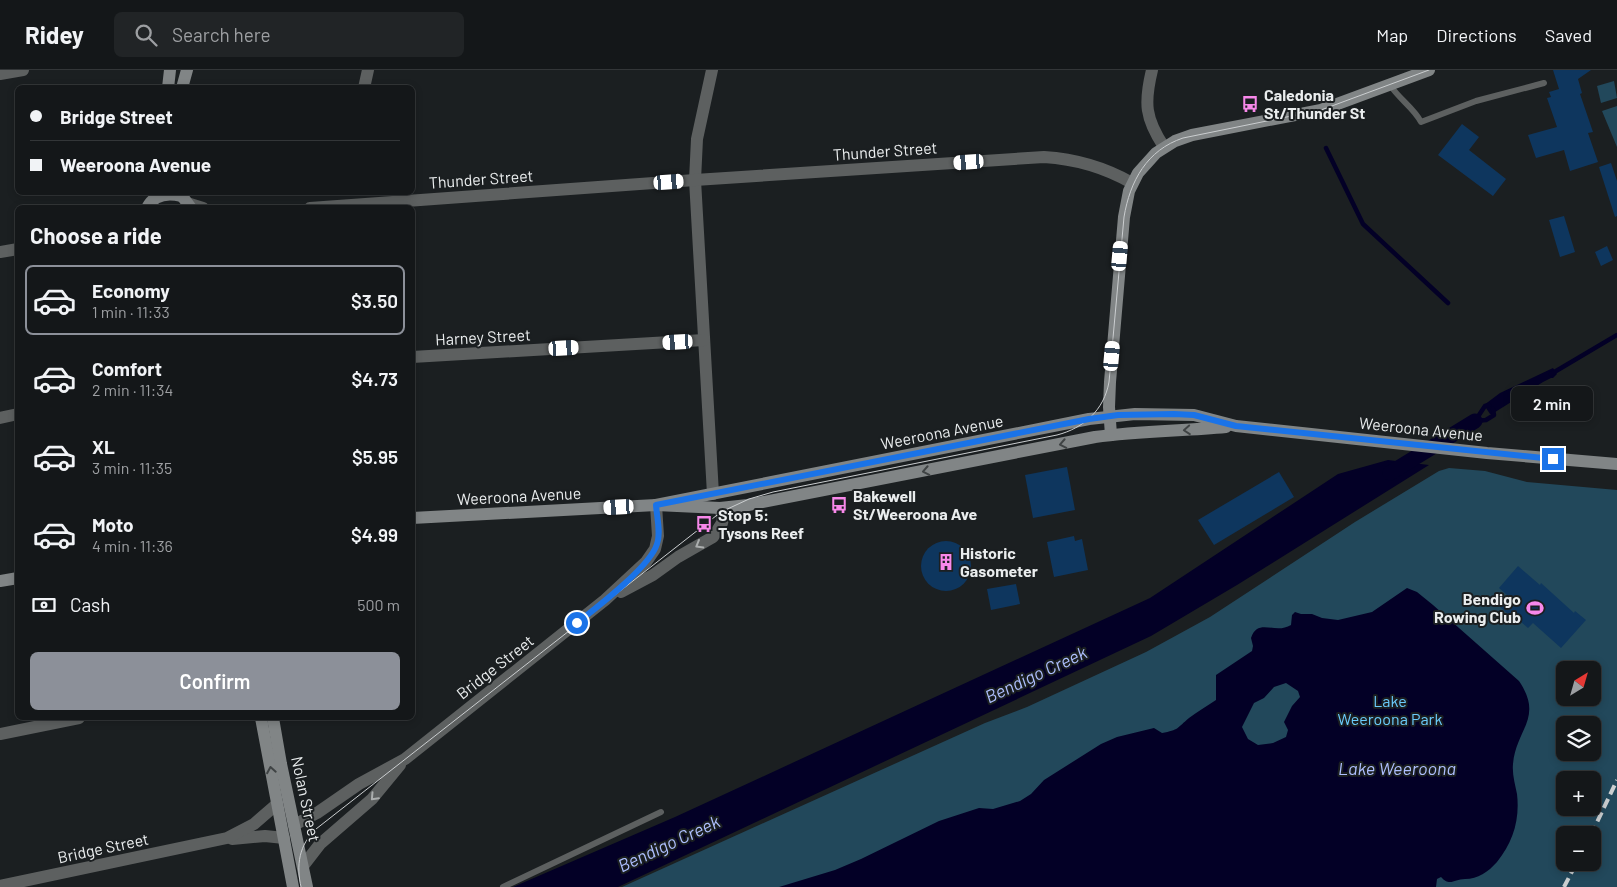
<!DOCTYPE html>
<meta charset="utf-8">
<style>
:root{--surface:#141719;--page:#212426;--text:#f1f3f6;--muted:#9d9fa2;--line:#333638;--accent:#8c9099}
body{margin:0;font-family:Barlow,sans-serif;background:var(--page);color:var(--text);height:100vh;display:flex;flex-direction:column;font-size:19px;white-space:nowrap}
*{box-sizing:border-box;margin:0}
p{font-size:16px;color:var(--muted)}
.icon{flex:none;width:28px;height:28px;fill:none;stroke:currentColor;stroke-width:2;stroke-linecap:round;stroke-linejoin:round}
.map{position:relative;flex:1;overflow:hidden}
.drawer{position:absolute;left:15px;top:135px;width:400px;height:515px;display:flex;flex-direction:column;background:var(--surface);border-radius:8px;box-shadow:0 2px 8px #0003,0 0 0 1px var(--line)}
.drawer>*{flex:none}
.guide{position:absolute;left:15px;top:15px;width:400px;height:110px;border-radius:8px;box-shadow:0 2px 8px #0003,0 0 0 1px var(--line);display:grid;align-content:center;height:110px;padding:0 15px;background:var(--surface)}
.needle{width:32px;rotate:37deg}
.buttons{position:absolute;left:1556px;top:591px;display:grid;gap:10px}
.buttons a{display:grid;place-items:center;width:45px;height:45px;border-radius:8px;background:var(--surface);box-shadow:0 2px 8px #0003,0 0 0 1px var(--line);font-size:25px}
.end{position:absolute;width:22px;height:22px;margin:-11px;border:6px solid #1a73e8;background:#fff;box-shadow:0 0 0 2px #fff}
.from{border-radius:50%}
.bubble{position:absolute;height:35px;border-radius:8px;background:var(--surface);box-shadow:0 2px 8px #0003,0 0 0 1px var(--line);font-size:16px;font-weight:600;line-height:35px;text-align:center}
.car{position:absolute;width:15px;height:30px;margin:-15px -8px;border-radius:6px;box-shadow:0 0 4px 1px #0007;background:linear-gradient(#fff 24%,#345 0 40%,#fff 0 76%,#345 0 86%,#fff 0)}
.guide b{display:flex;align-items:center;gap:18px;height:48px;font-size:19px}
.guide b+b{border-top:1px solid var(--line)}
.guide i{width:12px;height:12px;background:var(--text)}
ul{padding:0;list-style:none}
li{display:flex;align-items:center;gap:15px;height:70px;margin:0 10px 8px;padding:0 5px;border:2px solid transparent;border-radius:8px}
li div{flex:1}
li b{display:block;font-size:19px}
li em{font-style:normal;font-weight:600}
li.selected{border-color:var(--accent)}
li>.icon{width:45px;height:45px;stroke-width:1.5}
h2{padding:0 15px;font-size:22px;line-height:60px}
.pay{display:flex;align-items:center;gap:12px;height:55px;padding:0 15px;font-size:19px}
.pay p{margin-inline-start:auto}
.button{display:flex;gap:10px;margin-top:auto;padding:10px 15px}
.button a{flex:1;height:58px;border-radius:8px;background:var(--accent);color:#fff;font-size:20px;font-weight:600;line-height:58px;text-align:center}
header{display:flex;align-items:center;gap:30px;box-sizing:border-box;height:70px;padding:0 25px;background:var(--surface);border-bottom:1px solid var(--line)}
header strong{font-size:24px}
nav{display:flex;gap:28px;margin-inline-start:auto;font-size:18px}
.search{width:350px;height:45px;background:var(--page);display:flex;align-items:center;gap:12px;box-sizing:border-box;padding:0 18px;border-radius:8px;color:var(--muted);font-size:19px}
.map>svg:first-child{display:block}
.green{fill:#22485b;fill-rule:evenodd}
.water{fill:#030026;fill-rule:evenodd}
.lines{fill:none;stroke-linecap:round;stroke-linejoin:round}
.stream{stroke:#030026;stroke-width:4.5}
.canal{stroke:#030026;stroke-width:15}
.building{fill:#0e365e}
.lane{stroke:#5d6060;stroke-width:6}
.street{stroke:#5d6060;stroke-width:12}
.secondary{stroke:#818586;stroke-width:12}
.tram{stroke:#cbced0;stroke-width:1}
.rail{stroke:#cbced0;stroke-width:4;stroke-dasharray:10 5;stroke-linecap:butt}
.oneway{stroke:#3f4344}
.oneway2{stroke:#abaeae}
.route{stroke:#1a73e8;stroke-width:6}
.labels{text-anchor:middle;stroke-width:4;stroke-linejoin:round;paint-order:stroke}
.poi-label{font-size:16px;font-weight:bold;fill:#eaedee;stroke:#1b1f21;text-anchor:start}
.street-label{font-size:16px;fill:#eaedee;stroke:#1b1f21}
.park-label{font-size:16px;fill:#6bcbfb;stroke:#1b1f21}
.water-label{font-size:18px;font-style:italic;fill:#aebffe;stroke:#1b1f21}
</style>
<header>
<strong>Ridey</strong>
<div class="search"><svg class="icon" aria-label="search" viewBox="0 0 24 24"><circle cx="10" cy="10" r="6"/><path d="M15 15l6 6"/></svg>Search here</div>
<nav><a>Map</a><a>Directions</a><a>Saved</a></nav>
</header>
<div class="map">
<svg width="1617" height="817" viewBox="0 0 1617 817">
<rect width="100%" height="100%" fill="#1b1f21"/>
<!-- green -->
<g class="green">
<polygon points="1614,11 1617,28 1601,33 1597,16"/>
<polygon points="1617,36 1617,77 1602,41"/>
<path d="M1449 398 1485 401 1527 412 1617 420V817H622L985 653 1027 637 1146 582 1210 547 1355 452 1439 401ZM1565 600H1592V628H1565ZM1565 655H1592V682H1565ZM1565 710H1592V738H1565ZM1565 765H1592V792H1565Z"/>
</g>
<!-- water -->
<g class="water">
<polygon points="1553,298 1557,304 1553,308 1551,308 1543,312 1492,344 1490,344 1484,335 1500,323"/>
<polygon points="1388,390 1429,395 1237,515 1151,566 618,817 513,817 675,747 1150,528 1338,404"/>
<path d="M1407 518 1417 522 1433 535 1519 611C1544 648 1516 659 1513 694 1512 704 1515 714 1517 724 1520 750 1513 772 1497 792 1488 802 1478 809 1465 809 1454 809 1450 817 1441 807L1437 809 1436 817H779L835 800 861 789 939 751 979 738 993 739 1020 731 1031 724 1044 710 1101 674 1117 667 1154 658 1162 663C1179 660 1177 658 1189 648 1197 642 1207 636 1216 630V605L1252 581 1253 576 1251 568C1258 547 1275 565 1291 555L1292 545 1295 542 1301 544H1312L1322 548 1338 550 1372 542ZM1286 613 1298 621 1300 627 1292 636 1284 652 1288 660 1286 667 1273 673 1258 675 1248 669 1242 657 1254 633 1264 628 1274 617Z"/>
</g>
<g class="lines">
<!-- stream -->
<g class="stream">
<polyline points="1326,78 1363,154 1448,233"/>
<polyline points="1551,304 1617,265"/>
<polyline points="1475,351 1485,336 1489,335"/>
<polyline points="1475,351 1486,350 1494,345 1493,339"/>
</g>
<!-- canal -->
<polyline class="canal" points="1390,403 1475,351"/>
</g>
<!-- building -->
<g class="building">
<polygon points="1553,0 1591,0 1578,9 1582,23 1580,24 1593,62 1588,63 1598,92 1570,101 1564,80 1536,88 1528,65 1557,57 1547,28 1551,27 1549,22 1559,19"/>
<polygon points="1462,54 1479,67 1469,80 1506,109 1493,126 1438,85"/>
<polygon points="1611,93 1617,111 1617,146 1615,147 1599,97"/>
<polygon points="1564,146 1575,182 1560,187 1549,150"/>
<polygon points="1607,176 1613,190 1601,196 1595,182"/>
<polygon points="1067,397 1075,440 1033,448 1025,405"/>
<polygon points="1279,402 1294,427 1214,475 1198,450"/>
<polygon points="1074,466 1075,471 1082,469 1088,500 1054,507 1047,472"/>
<circle cx="946" cy="496" r="25"/>
<polygon points="1518,496 1540,515 1541,513 1574,543 1575,541 1586,550 1561,578 1533,553 1528,558 1521,552 1519,554 1498,535 1507,525 1499,518"/>
<polygon points="1016,514 1020,534 991,540 987,519"/>
</g>
<g class="lines">
<!-- lane -->
<g class="lane">
<path d="M1390 15C1399 29 1414 38 1421 52L1476 31 1544 13"/>
<polyline points="503,817 661,742"/>
</g>
<!-- street -->
<g class="street">
<polyline points="712,0 697,69 695,110 713,424"/>
<path d="M1152 0C1144 33 1145 48 1164 77"/>
<polyline points="0,4 23,0"/>
<polyline points="364,18 368,0"/>
<polyline points="187,133 203,138"/>
<path d="M310 138 695 110 1044 87C1077 89 1104 97 1132 113"/>
<polyline points="0,182 18,179"/>
<polyline points="412,287 704,270"/>
<polyline points="0,348 18,344"/>
<polyline points="621,522 653,505 678,487 713,467 722,453 723,449 720,438"/>
<polyline points="0,664 79,648"/>
<polyline points="294,755 317,743 359,714 405,689 605,530 646,492 655,479 658,466 656,435"/>
<polyline points="232,769 265,766 284,768"/>
<polyline points="303,796 320,774 372,729 400,695"/>
<polyline points="0,816 227,768 254,754 277,734"/>
</g>
<!-- secondary -->
<g class="secondary">
<polyline points="168,18 170,0"/>
<polyline points="182,18 187,0"/>
<polyline points="179,122 191,138"/>
<path d="M147 138C154 124 168 123 181 126"/>
<polyline points="1111,365 1109,337 1110,312 1124,147 1129,121 1138,103 1156,83 1175,71 1192,65 1321,40 1429,0"/>
<polyline points="656,435 1089,349 1135,344 1194,345 1236,356 1487,383 1617,394"/>
<path d="M412 448 656 435 720 438 748 435 1095 367C1139 361 1182 361 1226 357"/>
<polyline points="0,511 18,508"/>
<polyline points="261,648 293,817"/>
<polyline points="273,648 281,694 307,817"/>
</g>
<!-- tram -->
<path class="tram" d="M301 817C296 795 299 775 316 759L721 442 749 429 773 422 1057 365C1084 358 1104 340 1109 312L1124 147C1130 111 1147 80 1183 68L1321 40 1429 0"/>
<!-- rail -->
<g class="rail">
<polyline points="1591,765 1617,710"/>
<polyline points="1564,817 1577,792"/>
</g>
</g>
<!-- one-way arrows -->
<defs><path id="oneway-chevron" d="M-2-3.5L2.5 0L-2 3.5" fill="none" stroke-width="1.6" stroke-linecap="round" stroke-linejoin="round" transform="scale(1.25)"/></defs>
<g class="oneway">
<use href="#oneway-chevron" transform="translate(1187 360) rotate(176)"/>
<use href="#oneway-chevron" transform="translate(1063 374) rotate(169)"/>
<use href="#oneway-chevron" transform="translate(926 401) rotate(169)"/>
<use href="#oneway-chevron" transform="translate(271 700) rotate(-100)"/>
</g>
<g class="oneway2">
<use href="#oneway-chevron" transform="translate(699 475) rotate(150)"/>
<use href="#oneway-chevron" transform="translate(374 727) rotate(133)"/>
</g>
<g class="lines">
<!-- route -->
<path class="route" d="M577 553C596 538 650 497 657 474 661 463 657 448 656 435L1089 349 1118 345 1174 344 1194 345 1236 356 1553 389"/>
</g>
<!-- icons -->
<defs>
<g id="bus-bare" transform="scale(1.35)"><path d="M-5-6H5V4H4V6H2V4H-2V6H-4V4H-5ZM-3.5-4V0h7V-4ZM-3.5 1.2v1.5H-2V1.2ZM2 1.2v1.5H3.5V1.2Z" fill="#f888ea" stroke="#1b1f21" stroke-width="2.5" paint-order="stroke"/></g>
<g id="building-bare" transform="scale(1.35)"><path d="M-4-6H4V6H1V3H-1V6H-4ZM-2.5-4.3h1.7v1.8h-1.7ZM.8-4.3h1.7v1.8H.8ZM-2.5-1h1.7V.8h-1.7ZM.8-1h1.7V.8H.8Z" fill="#f888ea" stroke="#1b1f21" stroke-width="2.5" paint-order="stroke"/></g>
<g id="stadium-bare" transform="scale(1.35)"><path d="M0-5a6.5 5 0 1 0 0 10a6.5 5 0 1 0 0-10ZM-3.5-1.8h7v3.6h-7Z" fill="#f888ea" stroke="#1b1f21" stroke-width="2.5" paint-order="stroke"/></g>
</defs>
<g fill-rule="evenodd">
<use href="#bus-bare" x="1250" y="34"/>
<use href="#bus-bare" x="839" y="435"/>
<use href="#bus-bare" x="704" y="454"/>
<use href="#building-bare" x="946" y="492"/>
<use href="#stadium-bare" x="1535" y="538"/>
</g>
<g class="labels">
<!-- poi labels -->
<g class="poi-label">
<text x="1264" y="31">Caledonia<tspan x="1264" dy="18">St/Thunder St</tspan></text>
<text x="853" y="432">Bakewell<tspan x="853" dy="18">St/Weeroona Ave</tspan></text>
<text x="718" y="451">Stop 5:<tspan x="718" dy="18">Tysons Reef</tspan></text>
<text x="960" y="489">Historic<tspan x="960" dy="18">Gasometer</tspan></text>
<text x="1521" y="535" text-anchor="end">Bendigo<tspan x="1521" dy="18">Rowing Club</tspan></text>
</g>
<!-- street labels -->
<g class="street-label">
<text transform="translate(885 81) rotate(-4)" y="6">Thunder Street</text>
<text transform="translate(481 109) rotate(-4)" y="6">Thunder Street</text>
<text transform="translate(483 267) rotate(-3)" y="6">Harney Street</text>
<text transform="translate(1421 359) rotate(6)" y="6">Weeroona Avenue</text>
<text transform="translate(942 362) rotate(-11)" y="6">Weeroona Avenue</text>
<text transform="translate(519 426) rotate(-3)" y="6">Weeroona Avenue</text>
<text transform="translate(495 597) rotate(-38)" y="6">Bridge Street</text>
<text transform="translate(306 729) rotate(78)" y="6">Nolan Street</text>
<text transform="translate(103 778) rotate(-12)" y="6">Bridge Street</text>
</g>
<!-- park labels -->
<g class="park-label">
<text x="1390" y="637">Lake<tspan x="1390" dy="18">Weeroona Park</tspan></text>
</g>
<!-- water labels -->
<g class="water-label">
<text transform="translate(1036 605) rotate(-25)" y="6">Bendigo Creek</text>
<text x="1397" y="705">Lake Weeroona</text>
<text transform="translate(669 774) rotate(-25)" y="6">Bendigo Creek</text>
</g>
</g>
</svg>
<div class="buttons">
<a><svg class="needle" viewBox="-14 -14 28 28"><path d="M0-13l5 13h-10z" fill="#e53935"/><path d="M0 13l5-13h-10z" fill="#9d9fa2"/></svg></a>
<a><svg class="icon" aria-label="layers" viewBox="0 0 24 24"><path d="M12 4l9 5-9 5-9-5zM3 14l9 5 9-5"/></svg></a>
<a>+</a>
<a>−</a>
</div>
<i class="end from" style="left:577px;top:553px"></i>
<i class="end" style="left:1553px;top:389px"></i>
<div class="bubble" style="left:1511px;top:316px;width:82px">2 min</div>
<i class="car" style="left:969px;top:92px;rotate:266deg"></i>
<i class="car" style="left:669px;top:112px;rotate:86deg"></i>
<i class="car" style="left:1120px;top:186px;rotate:5deg"></i>
<i class="car" style="left:678px;top:272px;rotate:267deg"></i>
<i class="car" style="left:564px;top:278px;rotate:87deg"></i>
<i class="car" style="left:1112px;top:286px;rotate:5deg"></i>
<i class="car" style="left:619px;top:437px;rotate:267deg"></i>
<div class="guide">
<b><i class="from"></i>Bridge Street</b>
<b><i></i>Weeroona Avenue</b>
</div>
<section class="drawer">
<h2>Choose a ride</h2>
<ul>
<li class="selected"><svg class="icon" aria-label="car" viewBox="0 0 24 24"><path d="M5 17H2v-5l4-1 3-4h7l3 4 3 1v5h-3M9 17h6M6 11h13"/><circle cx="7" cy="17" r="2"/><circle cx="17" cy="17" r="2"/></svg><div><b>Economy</b><p>1 min · 11:33</p></div><em>$3.50</em></li>
<li><svg class="icon" aria-label="car" viewBox="0 0 24 24"><path d="M5 17H2v-5l4-1 3-4h7l3 4 3 1v5h-3M9 17h6M6 11h13"/><circle cx="7" cy="17" r="2"/><circle cx="17" cy="17" r="2"/></svg><div><b>Comfort</b><p>2 min · 11:34</p></div><em>$4.73</em></li>
<li><svg class="icon" aria-label="car" viewBox="0 0 24 24"><path d="M5 17H2v-5l4-1 3-4h7l3 4 3 1v5h-3M9 17h6M6 11h13"/><circle cx="7" cy="17" r="2"/><circle cx="17" cy="17" r="2"/></svg><div><b>XL</b><p>3 min · 11:35</p></div><em>$5.95</em></li>
<li><svg class="icon" aria-label="car" viewBox="0 0 24 24"><path d="M5 17H2v-5l4-1 3-4h7l3 4 3 1v5h-3M9 17h6M6 11h13"/><circle cx="7" cy="17" r="2"/><circle cx="17" cy="17" r="2"/></svg><div><b>Moto</b><p>4 min · 11:36</p></div><em>$4.99</em></li>
</ul>
<div class="pay"><svg class="icon" aria-label="cash" viewBox="0 0 24 24"><path d="M3 7h18v10H3z"/><circle cx="12" cy="12" r="2"/></svg>Cash<p>500 m</p></div>
<div class="button"><a>Confirm</a></div>
</section>
</div>
